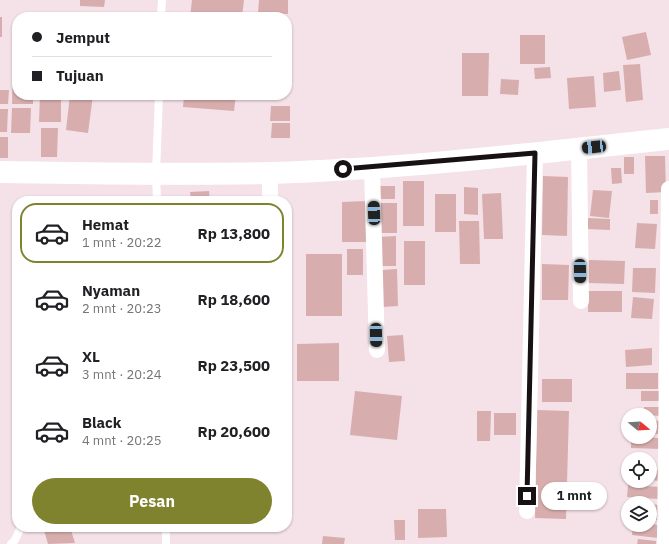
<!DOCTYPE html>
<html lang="id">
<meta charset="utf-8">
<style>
:root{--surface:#fff;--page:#f2f2f2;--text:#202124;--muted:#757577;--line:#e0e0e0;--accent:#7f832e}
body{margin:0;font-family:"IBM Plex Sans",sans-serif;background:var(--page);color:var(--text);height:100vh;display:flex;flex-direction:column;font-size:15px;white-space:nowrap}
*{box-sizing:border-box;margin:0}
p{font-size:13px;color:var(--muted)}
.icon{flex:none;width:22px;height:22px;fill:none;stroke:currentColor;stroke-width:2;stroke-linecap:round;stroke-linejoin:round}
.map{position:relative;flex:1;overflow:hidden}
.sheet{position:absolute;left:12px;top:196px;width:280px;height:336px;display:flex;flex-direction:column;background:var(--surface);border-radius:16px;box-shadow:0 1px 3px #0004}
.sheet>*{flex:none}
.top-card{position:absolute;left:12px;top:12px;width:280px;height:88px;border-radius:16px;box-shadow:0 1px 3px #0004;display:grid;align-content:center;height:88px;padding:0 20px;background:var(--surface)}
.needle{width:26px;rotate:108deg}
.fabs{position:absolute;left:621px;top:408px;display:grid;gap:8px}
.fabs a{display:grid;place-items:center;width:36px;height:36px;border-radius:50%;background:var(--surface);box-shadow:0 1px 3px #0004;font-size:20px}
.end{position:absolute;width:18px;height:18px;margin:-9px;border:5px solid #181113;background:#fff;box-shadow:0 0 0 2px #fff}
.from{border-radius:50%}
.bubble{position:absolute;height:28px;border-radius:14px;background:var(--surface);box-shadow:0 1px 3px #0004;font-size:13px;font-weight:800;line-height:28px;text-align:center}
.car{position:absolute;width:12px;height:24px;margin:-12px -6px;border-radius:5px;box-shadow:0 0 3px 1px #0007;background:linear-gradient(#222 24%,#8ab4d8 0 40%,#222 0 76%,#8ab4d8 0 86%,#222 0)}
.top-card b{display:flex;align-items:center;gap:14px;height:38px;font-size:15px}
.top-card b+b{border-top:1px solid var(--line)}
.top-card i{width:10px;height:10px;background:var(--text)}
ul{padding:7px 0 0;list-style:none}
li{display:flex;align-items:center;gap:12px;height:60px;margin:0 8px 6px;padding:0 12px;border:2px solid transparent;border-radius:16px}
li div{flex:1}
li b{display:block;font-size:15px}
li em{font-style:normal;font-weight:800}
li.active{border-color:var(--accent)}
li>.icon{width:36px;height:36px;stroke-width:1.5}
.action{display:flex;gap:8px;margin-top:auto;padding:8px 20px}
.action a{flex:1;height:46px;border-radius:24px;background:var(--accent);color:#fff;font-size:16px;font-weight:800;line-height:46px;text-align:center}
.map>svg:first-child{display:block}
.building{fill:#d7aead}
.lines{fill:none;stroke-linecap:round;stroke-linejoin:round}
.lane{stroke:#fff;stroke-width:8}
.street{stroke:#fff;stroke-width:16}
.secondary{stroke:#fff;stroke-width:22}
.route{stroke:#181113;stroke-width:5}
</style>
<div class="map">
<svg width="669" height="544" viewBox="0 0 669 544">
<rect width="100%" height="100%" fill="#f5e1e8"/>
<!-- building -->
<g class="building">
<polygon points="80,0 105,0 104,7 80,6"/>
<polygon points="192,0 244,0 242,17 190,17"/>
<polygon points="259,0 288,0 288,14 258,13"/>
<rect x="0" y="17" width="2" height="20"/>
<polygon points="646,32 651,55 627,60 622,37"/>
<rect x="520" y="35" width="25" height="29"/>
<polygon points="462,53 489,53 488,96 462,96"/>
<polygon points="13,57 17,57 17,95 33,95 33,104 12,104"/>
<polygon points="640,64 643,100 626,102 623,65"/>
<polygon points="550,67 551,78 535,79 534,68"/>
<polygon points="619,71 621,90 604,92 603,73"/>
<polygon points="594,76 596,107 569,109 567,78"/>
<polygon points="501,79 519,80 518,95 500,94"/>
<polygon points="0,90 9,90 8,104 0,104"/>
<polygon points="40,95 61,95 61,122 39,122"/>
<polygon points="70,95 93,95 88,133 66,130"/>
<polygon points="184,95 236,95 234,111 183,107"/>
<polygon points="252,95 275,95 275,99 252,97"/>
<polygon points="271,106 290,106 290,121 270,121"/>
<polygon points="12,108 31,108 30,133 11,133"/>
<polygon points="0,109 8,109 7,132 0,132"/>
<polygon points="272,123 290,123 290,138 271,138"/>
<polygon points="41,128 58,128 57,157 41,157"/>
<rect x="0" y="137" width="8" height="21"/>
<polygon points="645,156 665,156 666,192 646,193"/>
<rect x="624" y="157" width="10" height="17"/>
<polygon points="611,168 621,168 622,183 612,184"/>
<polygon points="543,176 568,177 567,236 542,235"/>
<rect x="403" y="181" width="21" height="45"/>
<rect x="377" y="186" width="18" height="13"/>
<polygon points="464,187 478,188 478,215 464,214"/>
<polygon points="593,190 612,191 609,218 590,216"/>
<polygon points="209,191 210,201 191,201 190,192"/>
<polygon points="501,193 503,239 484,239 482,194"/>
<rect x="435" y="194" width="21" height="38"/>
<rect x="650" y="200" width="8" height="14"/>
<polygon points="367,201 367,242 342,242 342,202"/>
<rect x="377" y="203" width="20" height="30"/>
<polygon points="588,218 610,219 610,230 587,229"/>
<polygon points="459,221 479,221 480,264 460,264"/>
<polygon points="637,223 657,224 655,249 635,248"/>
<polygon points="396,236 396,266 378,266 378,237"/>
<rect x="404" y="241" width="21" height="44"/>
<rect x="347" y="249" width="16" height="26"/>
<rect x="306" y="254" width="36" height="62"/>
<polygon points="589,260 625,261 624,284 588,283"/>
<polygon points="542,264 569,265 568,300 542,300"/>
<polygon points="633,268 656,268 655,293 632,292"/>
<polygon points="397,269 398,306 383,307 382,270"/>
<rect x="588" y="291" width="34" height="21"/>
<polygon points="633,297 654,299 652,319 631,318"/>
<polygon points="403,335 405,361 389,362 387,336"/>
<polygon points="339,343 339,381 297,381 297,344"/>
<polygon points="652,348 652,365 626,367 625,350"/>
<rect x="626" y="373" width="32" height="16"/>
<rect x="542" y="379" width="30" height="23"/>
<polygon points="355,391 402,396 397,440 350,435"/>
<rect x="641" y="391" width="20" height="10"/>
<polygon points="644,407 661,407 661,416 644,415"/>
<polygon points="537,410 569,411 566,519 535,518"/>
<polygon points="477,411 491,411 490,441 477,441"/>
<rect x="494" y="413" width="22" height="22"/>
<polygon points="650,420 659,421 658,434 650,434"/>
<polygon points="631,437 662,438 661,449 631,448"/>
<polygon points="650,470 660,470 660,481 650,480"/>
<polygon points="628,485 660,487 659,499 627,497"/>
<polygon points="650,504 659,505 657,520 650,520"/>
<polygon points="418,509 446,509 447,537 418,538"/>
<polygon points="394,520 405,520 405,540 395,540"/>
<polygon points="650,524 659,525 658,538 632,535 633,525"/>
<polygon points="43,527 70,527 75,543 48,544"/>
<polygon points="323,536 345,538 344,544 322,544"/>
<polygon points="638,539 656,541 656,544 637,544"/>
</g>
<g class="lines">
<!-- lane -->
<g class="lane">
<polyline points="161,17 162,0"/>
<polyline points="157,201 156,174 159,95"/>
<polyline points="17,477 17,482"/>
<polyline points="166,527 166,544"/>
<polyline points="11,544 15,540 21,527"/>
</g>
<!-- street -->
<g class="street">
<polyline points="579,148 581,301"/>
<polyline points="372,168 377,350"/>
<polyline points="270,173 270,201"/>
<polyline points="527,511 535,153"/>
<polyline points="665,541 669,189"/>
</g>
<!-- secondary -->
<path class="secondary" d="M0 172C90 173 180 175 270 173 403 169 536 153 669 139"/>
</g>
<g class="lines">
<!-- route -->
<polyline class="route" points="343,169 535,153 527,496"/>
</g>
</svg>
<div class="fabs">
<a><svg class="needle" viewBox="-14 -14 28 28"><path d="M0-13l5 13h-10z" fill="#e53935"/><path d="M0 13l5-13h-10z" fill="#757577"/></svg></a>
<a><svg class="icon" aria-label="locate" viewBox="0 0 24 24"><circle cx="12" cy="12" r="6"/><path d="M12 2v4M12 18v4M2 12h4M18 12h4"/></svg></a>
<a><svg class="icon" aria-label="layers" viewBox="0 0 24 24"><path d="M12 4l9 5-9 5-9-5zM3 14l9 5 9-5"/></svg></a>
</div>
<i class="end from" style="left:343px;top:169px"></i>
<i class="end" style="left:527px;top:496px"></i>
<div class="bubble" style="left:541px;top:482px;width:66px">1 mnt</div>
<i class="car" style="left:594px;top:147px;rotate:264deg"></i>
<i class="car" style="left:374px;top:213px;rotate:358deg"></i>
<i class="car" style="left:580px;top:271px;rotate:179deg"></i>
<i class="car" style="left:376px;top:335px;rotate:179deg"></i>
<div class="top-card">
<b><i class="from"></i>Jemput</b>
<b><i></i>Tujuan</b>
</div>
<section class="sheet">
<ul>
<li class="active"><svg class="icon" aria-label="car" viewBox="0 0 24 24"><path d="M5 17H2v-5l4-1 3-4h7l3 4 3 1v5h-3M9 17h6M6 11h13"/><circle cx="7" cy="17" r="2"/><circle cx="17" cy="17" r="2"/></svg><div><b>Hemat</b><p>1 mnt · 20:22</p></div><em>Rp 13,800</em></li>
<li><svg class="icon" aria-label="car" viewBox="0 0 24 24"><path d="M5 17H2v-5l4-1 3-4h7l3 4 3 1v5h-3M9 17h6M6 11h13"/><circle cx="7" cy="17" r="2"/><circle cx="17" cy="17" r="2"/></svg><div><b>Nyaman</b><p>2 mnt · 20:23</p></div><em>Rp 18,600</em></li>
<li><svg class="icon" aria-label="car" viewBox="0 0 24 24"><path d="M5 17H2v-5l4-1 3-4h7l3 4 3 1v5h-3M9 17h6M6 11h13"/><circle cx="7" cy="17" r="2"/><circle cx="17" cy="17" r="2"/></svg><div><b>XL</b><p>3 mnt · 20:24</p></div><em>Rp 23,500</em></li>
<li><svg class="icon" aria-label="car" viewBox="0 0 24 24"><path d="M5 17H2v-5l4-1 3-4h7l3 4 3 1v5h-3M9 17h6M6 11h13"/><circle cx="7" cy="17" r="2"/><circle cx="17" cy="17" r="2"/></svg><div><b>Black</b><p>4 mnt · 20:25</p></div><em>Rp 20,600</em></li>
</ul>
<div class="action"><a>Pesan</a></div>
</section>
</div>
